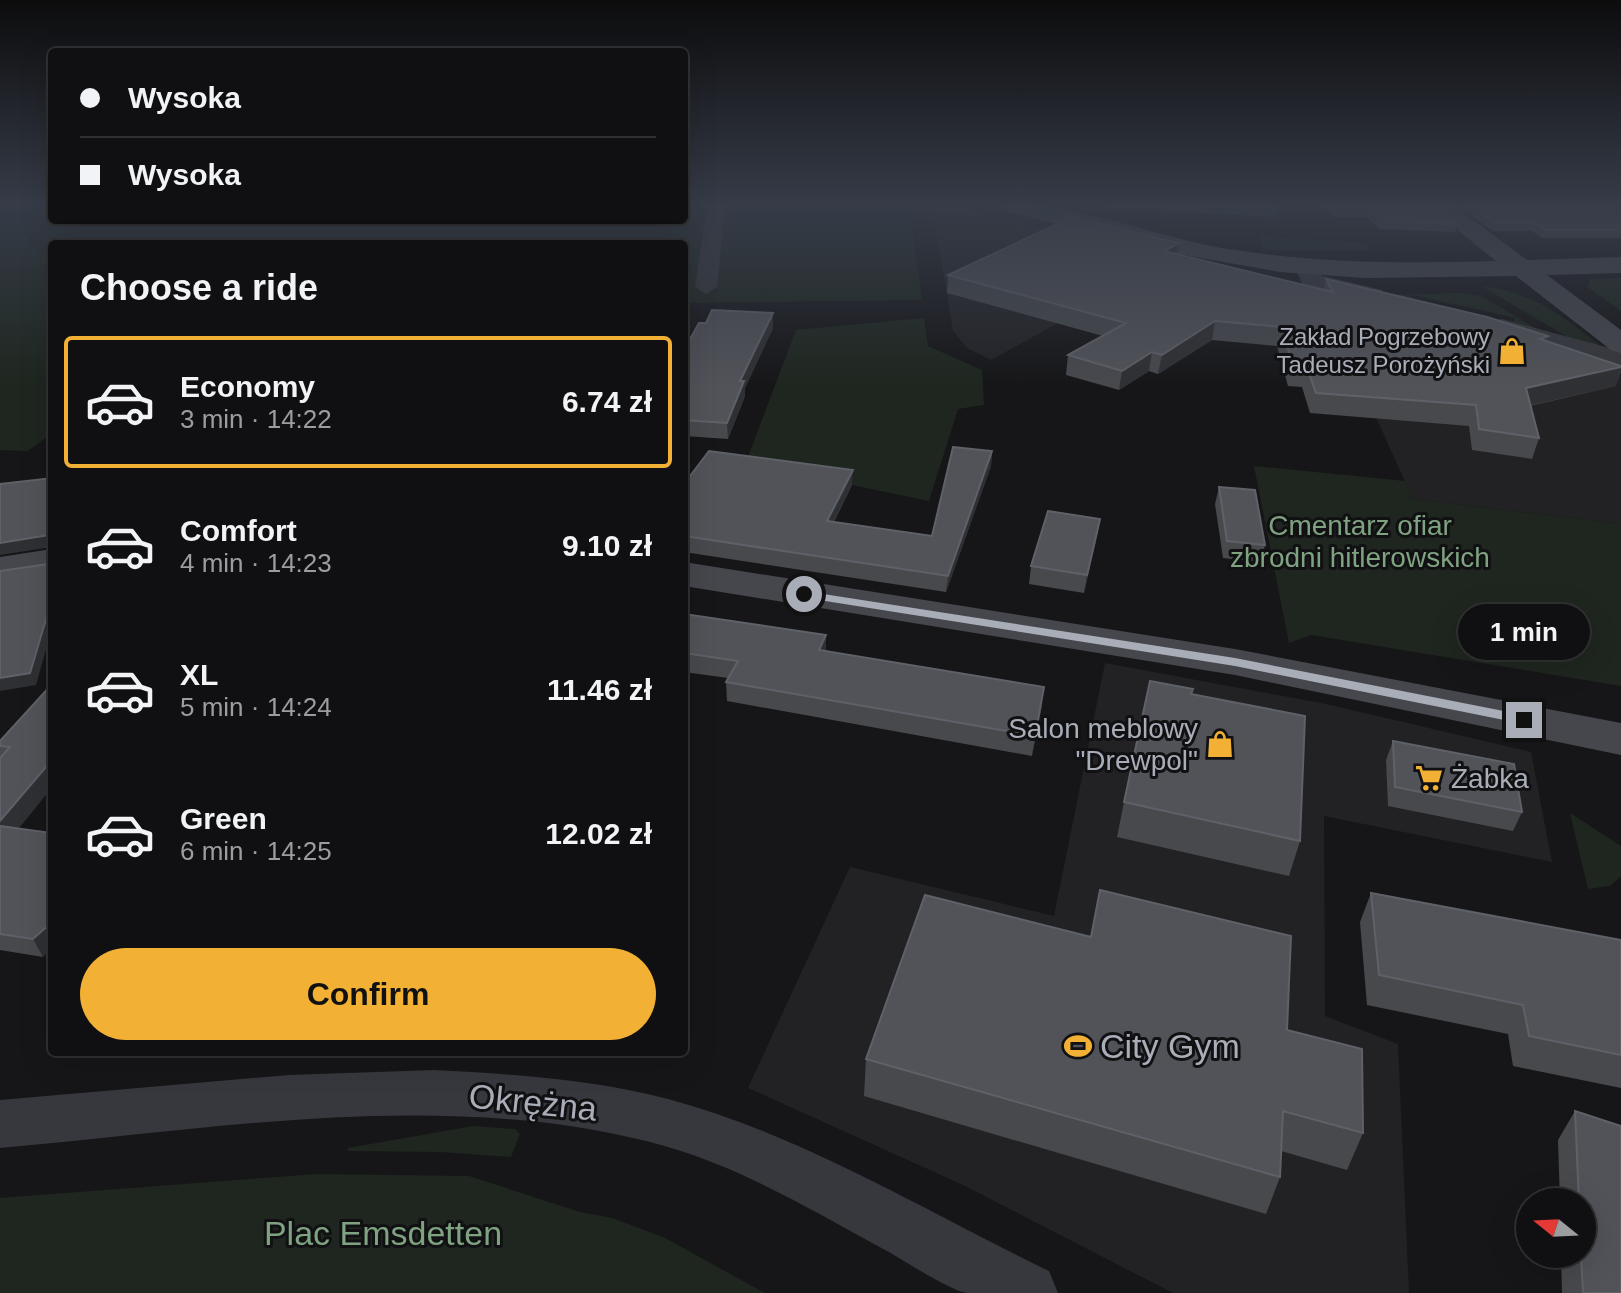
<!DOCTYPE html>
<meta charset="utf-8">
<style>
:root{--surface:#101012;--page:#1e1e20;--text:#f1f3f6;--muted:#9c9d9f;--line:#303032;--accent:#f2b134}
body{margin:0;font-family:Helvetica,sans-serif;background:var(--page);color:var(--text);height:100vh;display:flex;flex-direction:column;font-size:30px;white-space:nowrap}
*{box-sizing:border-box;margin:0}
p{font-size:26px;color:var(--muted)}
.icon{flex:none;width:44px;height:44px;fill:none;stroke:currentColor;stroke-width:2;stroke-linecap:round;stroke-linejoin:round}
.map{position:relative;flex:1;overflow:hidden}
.details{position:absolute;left:48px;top:240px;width:640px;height:816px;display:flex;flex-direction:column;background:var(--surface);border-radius:8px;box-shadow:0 8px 32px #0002,0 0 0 2px var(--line)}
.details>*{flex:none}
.guide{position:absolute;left:48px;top:48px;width:640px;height:176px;border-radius:8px;box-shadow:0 8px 32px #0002,0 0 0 2px var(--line);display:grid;align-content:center;height:176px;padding:0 32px;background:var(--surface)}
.needle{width:52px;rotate:288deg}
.fabs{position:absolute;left:1516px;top:1188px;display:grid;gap:16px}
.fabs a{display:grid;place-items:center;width:80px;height:80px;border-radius:50%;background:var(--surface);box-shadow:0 8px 32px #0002,0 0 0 2px var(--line);font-size:40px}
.end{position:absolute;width:36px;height:36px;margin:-18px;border:10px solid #a8adb8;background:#111;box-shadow:0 0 0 4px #111}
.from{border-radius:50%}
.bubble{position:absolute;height:56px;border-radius:28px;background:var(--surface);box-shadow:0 8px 32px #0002,0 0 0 2px var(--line);font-size:26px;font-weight:700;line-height:56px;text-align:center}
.guide b{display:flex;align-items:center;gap:28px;height:76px;font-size:30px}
.guide b+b{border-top:2px solid var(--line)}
.guide i{width:20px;height:20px;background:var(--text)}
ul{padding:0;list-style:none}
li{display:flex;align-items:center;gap:24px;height:132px;margin:0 16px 12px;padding:0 16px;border:4px solid transparent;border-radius:8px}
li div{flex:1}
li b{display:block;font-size:30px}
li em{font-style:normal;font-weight:700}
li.on{border-color:var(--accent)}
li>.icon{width:72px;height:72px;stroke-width:1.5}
h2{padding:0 32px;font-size:36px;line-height:96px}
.primary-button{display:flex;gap:16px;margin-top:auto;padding:16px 32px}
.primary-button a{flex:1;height:92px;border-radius:48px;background:var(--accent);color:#111;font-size:32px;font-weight:700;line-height:92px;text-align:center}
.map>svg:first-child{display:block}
.built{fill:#222225}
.green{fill:#1e261f}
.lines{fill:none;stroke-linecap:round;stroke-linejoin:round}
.street{fill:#37383d;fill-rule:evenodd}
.secondary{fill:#45474d;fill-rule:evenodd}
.wall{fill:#47494d}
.shaded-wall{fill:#2f3033}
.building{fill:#525359;stroke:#5f6168;stroke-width:2}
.route{fill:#a8adb8}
.labels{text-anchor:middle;stroke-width:6;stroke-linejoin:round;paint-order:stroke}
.far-poi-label{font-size:24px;fill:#a8adb8;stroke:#111113;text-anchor:end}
.park-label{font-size:28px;fill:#7fa381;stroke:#111113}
.poi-label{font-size:28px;fill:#a8adb8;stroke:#111113;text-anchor:end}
.near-poi-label{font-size:34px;fill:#a8adb8;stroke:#111113;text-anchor:start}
.near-street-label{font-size:34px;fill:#a8adb8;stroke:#111113}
.near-park-label{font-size:34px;fill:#7fa381;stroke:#111113}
</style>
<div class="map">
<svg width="1621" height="1293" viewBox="0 0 1621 1293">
<rect width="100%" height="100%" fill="#161618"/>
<!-- built -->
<g class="built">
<polygon points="951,206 1207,268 1124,287 991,360 967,348 953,331 932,208"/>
<polygon points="1321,296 1621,376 1621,524 1413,499"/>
<polygon points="1105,663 1326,704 1531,752 1552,862 1324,816 1325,1016 1398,1044 1409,1293 1173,1293 963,1185 748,1088 850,867 1054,916"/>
</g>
<!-- green -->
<g class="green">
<polygon points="0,206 52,206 52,220 684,220 684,206 909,206 922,300 684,303 684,244 52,244 52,433 28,451 0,450"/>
<polygon points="1259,236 1367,243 1369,251 1263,250"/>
<polygon points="1621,278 1621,311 1587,287 1591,279"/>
<path d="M1481 286C1534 292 1562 316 1602 347L1569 338Z"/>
<polygon points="1461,293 1481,296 1542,332 1511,325 1516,318 1413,295 1407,300 1388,295"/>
<polygon points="924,318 928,346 982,370 984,405 958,409 929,501 852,485 743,470 796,330"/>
<polygon points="1254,466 1405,481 1413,499 1621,524 1621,686 1311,635 1289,643"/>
<polygon points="1570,813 1621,846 1621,876 1610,886 1588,889"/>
<polygon points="473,1126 515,1129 520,1134 511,1157 440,1152 348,1151 348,1148"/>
<polygon points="317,1174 469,1176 580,1212 612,1218 665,1238 765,1293 0,1293 0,1198"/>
</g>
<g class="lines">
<!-- street -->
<g class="street">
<polygon points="707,206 725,206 717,287 706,294 695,287"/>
<polygon points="1306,261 1314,262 1319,275 1382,290 1385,295 1374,302 1302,284 1295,267"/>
<polygon points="1502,319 1621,351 1621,366 1494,331 1490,326 1494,321"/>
<path d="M434 1070C512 1074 592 1079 668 1099 800 1134 927 1212 1049 1271L1058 1293C1028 1293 996 1293 967 1293 949 1290 905 1261 887 1251 817 1213 744 1169 668 1147 452 1086 219 1129 0 1148V1100L289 1075Z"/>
</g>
<!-- secondary -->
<g class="secondary">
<path d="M1001 206C1068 201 1149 234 1216 247 1309 263 1402 264 1496 261L1428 206H1454L1527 260 1621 257V273L1547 275 1621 330V353L1611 350 1516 276 1365 278 1280 272 1179 254 1005 211Z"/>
<polygon points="52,549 52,573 0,581 0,557"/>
<polygon points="684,562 1235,649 1621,723 1621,755 1235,675 684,586"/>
</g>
</g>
<!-- wall -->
<g class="wall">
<polygon points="1083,206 1275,206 1277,211 1276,217"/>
<polygon points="1317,206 1436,206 1457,224 1455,232 1380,229 1366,217 1337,217"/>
<polygon points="1458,206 1621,206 1621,238 1542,238 1532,231 1493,231"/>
<polygon points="1179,243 1177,254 1324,290 1326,279 1546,341 1616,386 1530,406 1539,438 1532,459 1472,450 1469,426 1310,413 1302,387 1288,386 1277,346 1212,340 1158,374 1149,371 1119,390 1066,375 1068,355 1103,336 947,293 948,275"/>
<polygon points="773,328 745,388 745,396 728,439 684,436 684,350"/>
<polygon points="992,451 991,466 946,592 684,552 684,484 852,485 834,522 932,536"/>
<polygon points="1219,487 1265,545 1261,562 1223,558 1215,504"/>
<polygon points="1100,519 1097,536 1084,593 1029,584 1031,566"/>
<polygon points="684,614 826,635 826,651 1042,705 1032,756 727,701 726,682 728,678 684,672"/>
<polygon points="52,684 52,787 18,829 43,957 0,950 0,741"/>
<polygon points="1191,694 1300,841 1289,876 1117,837 1124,802"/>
<polygon points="1393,741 1522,812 1513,831 1388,806 1386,760"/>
<polygon points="1371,893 1621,940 1621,1088 1513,1066 1508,1034 1367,1005 1360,922"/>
<polygon points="1287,1030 1363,1133 1347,1170 1281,1151 1280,1177 1266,1214 864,1096 866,1059"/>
<polygon points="1575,1111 1621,1293 1562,1293 1561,1254 1582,1254 1582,1202 1560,1202 1558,1140"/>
</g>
<!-- shaded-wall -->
<g class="shaded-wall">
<polygon points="1179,243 1176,260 1164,251"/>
<polygon points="773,313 773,328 745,388 745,396 728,439 727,423 740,381"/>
<polygon points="1215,321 1212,340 1158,374 1162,355"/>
<polygon points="1152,352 1149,371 1119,390 1122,371"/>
<polygon points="1621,367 1621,373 1616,386 1519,408 1526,388"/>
<polygon points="992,451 991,466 946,592 948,576"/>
<polygon points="853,470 852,485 826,537 827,521"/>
<polygon points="1100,519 1097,536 1084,593 1087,575"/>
<polygon points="49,535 52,547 0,555 0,543"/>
<polygon points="52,599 52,628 36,685 0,691 0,678"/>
<polygon points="826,635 826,653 819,650"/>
<polygon points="1044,687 1042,705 1032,756 1035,736"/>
<polygon points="51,760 52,787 6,844 0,833 0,821"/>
<polygon points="52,922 52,948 43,957 33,939"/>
</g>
<!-- building -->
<g class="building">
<polygon points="1190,206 1275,206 1277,211"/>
<polygon points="1333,206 1436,206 1457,224 1382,221 1368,209 1339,209"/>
<polygon points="1471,206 1621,206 1621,230 1545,230 1535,223 1496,223"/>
<polygon points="1072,217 1179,243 1164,251 1333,292 1326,279 1487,317 1548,336 1540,339 1621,366 1621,367 1526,388 1539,438 1479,429 1476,405 1316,393 1307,368 1293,367 1282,327 1215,321 1162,355 1152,352 1122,371 1068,355 1126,323 948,275"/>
<polygon points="712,310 773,313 740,381 744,381 727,423 684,420 684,350 699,323 706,323"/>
<polygon points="953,447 992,451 948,576 684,536 684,484 709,451 853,470 827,521 932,536"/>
<polygon points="52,478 52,599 30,673 0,678 0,571 48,564 50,562 49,535 0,543 0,484"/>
<polygon points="1219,487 1255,490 1265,545 1227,541"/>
<polygon points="1048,511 1100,519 1087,575 1031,566"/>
<polygon points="684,614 826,635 819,650 1044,687 1035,736 726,682 738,661 684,653"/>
<polygon points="1150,681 1193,689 1191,694 1305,716 1300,841 1124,802"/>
<polygon points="52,684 52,760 0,821 0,758 10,747 0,746 0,741"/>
<polygon points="1393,741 1514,764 1522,812 1395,787"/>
<polygon points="0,826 52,833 52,922 33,939 0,934"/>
<polygon points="1100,890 1291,936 1287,1030 1362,1049 1363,1133 1283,1111 1280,1177 866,1059 925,895 1091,937"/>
<polygon points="1371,893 1621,940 1621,1055 1529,1036 1523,1005 1379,975"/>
<polygon points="1575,1111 1621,1126 1621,1293 1583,1293 1581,1254 1582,1202 1579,1202"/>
</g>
<!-- sky -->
<linearGradient id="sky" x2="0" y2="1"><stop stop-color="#0c0c0d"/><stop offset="0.53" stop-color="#363c48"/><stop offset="1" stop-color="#363c48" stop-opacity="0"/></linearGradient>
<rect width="1621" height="387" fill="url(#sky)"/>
<!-- route -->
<polygon class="route" points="804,591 1235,658 1524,715 1531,720 1524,724 1235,666 800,597 798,594"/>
<!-- icons -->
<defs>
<g id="shop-bare" transform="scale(2.16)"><path d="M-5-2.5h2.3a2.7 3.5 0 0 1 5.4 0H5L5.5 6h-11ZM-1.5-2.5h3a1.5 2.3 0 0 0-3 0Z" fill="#f2b134" stroke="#111113" stroke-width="2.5" paint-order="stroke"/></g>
<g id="supermarket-bare" transform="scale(2.16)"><path d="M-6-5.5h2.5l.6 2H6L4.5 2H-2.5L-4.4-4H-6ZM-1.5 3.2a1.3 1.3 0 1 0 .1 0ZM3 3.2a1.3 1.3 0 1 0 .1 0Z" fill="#f2b134" stroke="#111113" stroke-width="2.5" paint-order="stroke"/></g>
<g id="stadium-bare" transform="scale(2.16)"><path d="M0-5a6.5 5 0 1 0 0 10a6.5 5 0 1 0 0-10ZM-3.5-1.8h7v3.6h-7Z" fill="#f2b134" stroke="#111113" stroke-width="2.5" paint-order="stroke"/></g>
</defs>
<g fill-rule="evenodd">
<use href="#shop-bare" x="1512" y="351"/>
<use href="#shop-bare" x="1220" y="744"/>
<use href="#supermarket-bare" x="1429" y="778"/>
<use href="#stadium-bare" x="1078" y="1046"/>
</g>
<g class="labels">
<!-- far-poi labels -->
<g class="far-poi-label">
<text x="1490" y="345">Zakład Pogrzebowy<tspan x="1490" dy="28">Tadeusz Porożyński</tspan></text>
</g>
<!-- park labels -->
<g class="park-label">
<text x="1360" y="535">Cmentarz ofiar<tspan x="1360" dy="32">zbrodni hitlerowskich</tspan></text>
</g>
<!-- poi labels -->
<g class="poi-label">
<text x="1198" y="738">Salon meblowy<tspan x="1198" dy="32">"Drewpol"</tspan></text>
<text x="1451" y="788" text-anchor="start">Żabka</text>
</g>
<!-- near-poi labels -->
<g class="near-poi-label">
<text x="1100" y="1058">City Gym</text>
</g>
<!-- near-street labels -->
<g class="near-street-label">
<text transform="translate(533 1102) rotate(6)" y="12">Okrężna</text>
</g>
<!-- near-park labels -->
<g class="near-park-label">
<text x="383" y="1245">Plac Emsdetten</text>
</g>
</g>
</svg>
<div class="fabs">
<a><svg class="needle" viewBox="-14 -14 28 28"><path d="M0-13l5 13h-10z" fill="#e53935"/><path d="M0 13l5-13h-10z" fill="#9c9d9f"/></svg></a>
</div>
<i class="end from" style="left:804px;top:594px"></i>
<i class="end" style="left:1524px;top:720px"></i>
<div class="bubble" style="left:1458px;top:604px;width:132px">1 min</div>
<div class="guide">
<b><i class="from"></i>Wysoka</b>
<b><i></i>Wysoka</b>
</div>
<section class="details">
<h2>Choose a ride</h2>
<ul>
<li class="on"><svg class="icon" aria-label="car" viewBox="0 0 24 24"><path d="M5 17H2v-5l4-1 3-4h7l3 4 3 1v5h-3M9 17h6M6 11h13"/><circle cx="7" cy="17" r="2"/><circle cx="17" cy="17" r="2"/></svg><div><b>Economy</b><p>3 min · 14:22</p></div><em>6.74 zł</em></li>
<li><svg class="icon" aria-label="car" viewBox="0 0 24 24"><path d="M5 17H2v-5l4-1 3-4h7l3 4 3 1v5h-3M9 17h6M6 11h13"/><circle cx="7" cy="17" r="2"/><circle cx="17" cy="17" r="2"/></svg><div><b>Comfort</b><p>4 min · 14:23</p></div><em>9.10 zł</em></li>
<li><svg class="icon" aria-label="car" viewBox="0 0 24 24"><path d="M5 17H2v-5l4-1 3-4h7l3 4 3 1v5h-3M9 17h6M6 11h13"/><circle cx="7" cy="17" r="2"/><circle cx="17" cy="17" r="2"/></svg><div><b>XL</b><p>5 min · 14:24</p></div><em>11.46 zł</em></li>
<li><svg class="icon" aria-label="car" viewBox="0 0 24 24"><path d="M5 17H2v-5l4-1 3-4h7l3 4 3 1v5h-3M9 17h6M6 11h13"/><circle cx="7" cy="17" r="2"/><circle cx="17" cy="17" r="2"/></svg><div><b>Green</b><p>6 min · 14:25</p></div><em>12.02 zł</em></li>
</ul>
<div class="primary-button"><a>Confirm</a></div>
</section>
</div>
